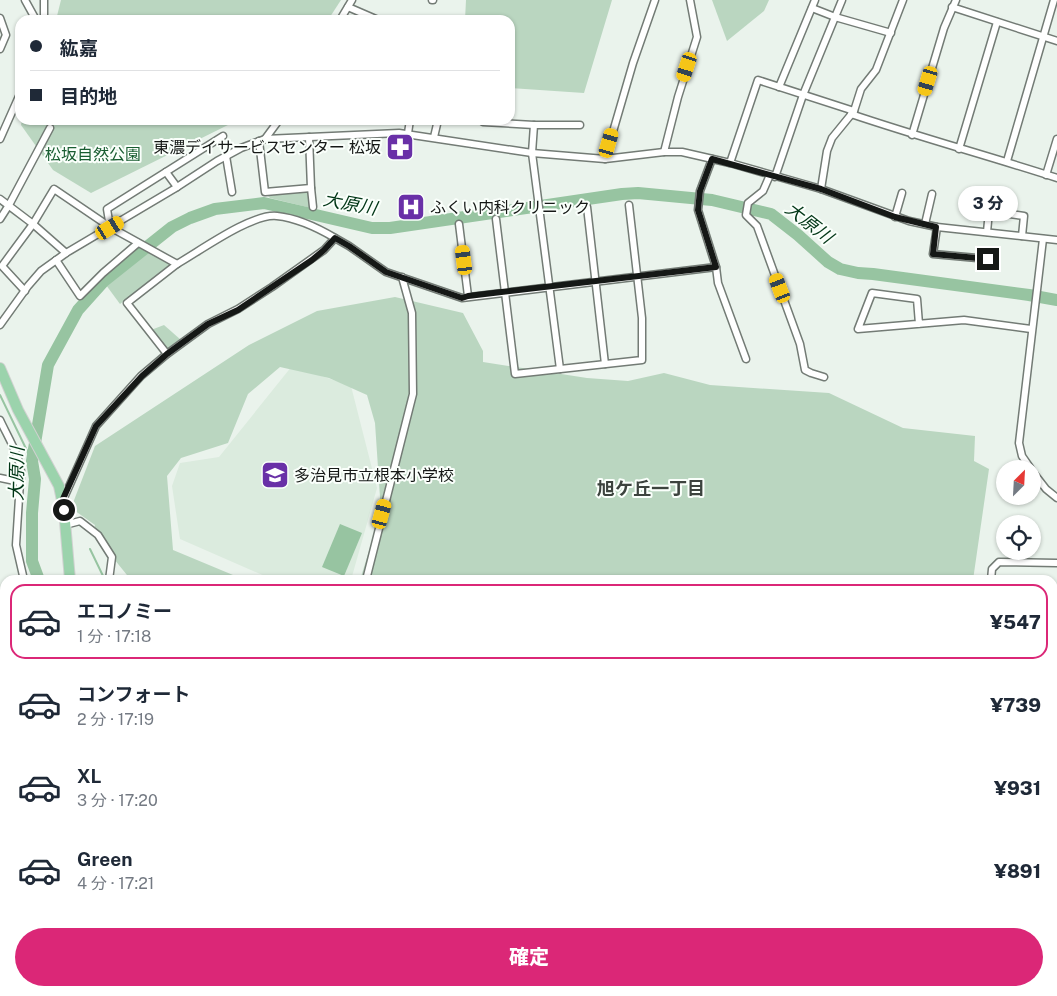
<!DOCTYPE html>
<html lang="ja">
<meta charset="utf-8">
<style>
:root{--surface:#fff;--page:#f6f6f7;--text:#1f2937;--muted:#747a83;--line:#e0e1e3;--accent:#db2777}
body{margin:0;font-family:"Public Sans","Noto Sans JP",sans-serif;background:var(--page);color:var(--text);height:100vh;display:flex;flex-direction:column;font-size:19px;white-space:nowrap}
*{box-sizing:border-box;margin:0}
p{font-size:16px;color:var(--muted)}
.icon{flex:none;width:28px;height:28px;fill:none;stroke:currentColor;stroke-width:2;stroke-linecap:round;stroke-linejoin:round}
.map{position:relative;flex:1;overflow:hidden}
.side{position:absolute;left:0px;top:575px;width:1058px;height:421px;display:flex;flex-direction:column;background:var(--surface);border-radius:15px 15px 0 0;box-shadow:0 1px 4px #0004}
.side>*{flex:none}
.hud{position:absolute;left:15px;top:15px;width:500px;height:110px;border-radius:15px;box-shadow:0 1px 4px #0004;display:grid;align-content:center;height:110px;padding:0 15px;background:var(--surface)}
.needle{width:32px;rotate:24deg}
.tools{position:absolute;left:996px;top:460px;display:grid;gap:10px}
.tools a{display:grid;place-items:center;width:45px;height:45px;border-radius:50%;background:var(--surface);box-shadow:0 1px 4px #0004;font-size:25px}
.end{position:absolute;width:22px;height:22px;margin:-11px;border:6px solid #151816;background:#fff;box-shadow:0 0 0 2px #fff}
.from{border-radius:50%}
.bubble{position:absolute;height:35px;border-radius:18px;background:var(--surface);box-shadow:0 1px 4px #0004;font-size:16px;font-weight:800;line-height:35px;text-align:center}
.car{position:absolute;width:15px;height:30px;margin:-15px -8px;border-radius:6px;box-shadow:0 0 4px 1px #0007;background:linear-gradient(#f5c518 24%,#345 0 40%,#f5c518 0 76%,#345 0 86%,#f5c518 0)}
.hud b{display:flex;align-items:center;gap:18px;height:48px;font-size:19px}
.hud b+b{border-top:1px solid var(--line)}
.hud i{width:12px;height:12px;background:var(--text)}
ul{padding:9px 0 0;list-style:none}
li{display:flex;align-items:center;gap:15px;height:75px;margin:0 10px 8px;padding:0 5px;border:2px solid transparent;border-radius:15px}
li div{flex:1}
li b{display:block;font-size:19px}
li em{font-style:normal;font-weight:800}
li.current{border-color:var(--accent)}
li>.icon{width:45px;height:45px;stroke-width:1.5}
.primary-button{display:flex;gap:10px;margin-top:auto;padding:10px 15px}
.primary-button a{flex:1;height:58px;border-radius:30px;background:var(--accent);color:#fff;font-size:20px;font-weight:800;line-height:58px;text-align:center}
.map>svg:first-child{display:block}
.built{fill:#dbebde}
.green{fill:#bad6c0}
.water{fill:#97c4a1}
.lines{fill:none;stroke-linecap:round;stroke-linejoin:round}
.stream{stroke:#97c4a1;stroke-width:2}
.river{stroke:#97c4a1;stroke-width:12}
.minor-casing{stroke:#737b75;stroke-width:9}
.tertiary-casing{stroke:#737b75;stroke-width:10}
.primary-casing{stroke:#d0d1d0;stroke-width:12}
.minor{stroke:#fff;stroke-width:6}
.tertiary{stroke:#fff;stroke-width:8}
.primary{stroke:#9bd3ac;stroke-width:10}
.route{stroke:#151816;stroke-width:6}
.labels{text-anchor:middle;stroke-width:4;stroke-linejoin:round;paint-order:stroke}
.poi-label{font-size:16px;fill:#151816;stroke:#fafffb;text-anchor:start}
.park-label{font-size:16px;fill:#185d31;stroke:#fafffb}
.water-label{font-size:18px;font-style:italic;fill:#003616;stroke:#fafffb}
.neighbourhood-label{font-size:18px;font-weight:bold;fill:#3c433e;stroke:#fafffb}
</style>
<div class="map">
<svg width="1057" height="996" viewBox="0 0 1057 996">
<rect width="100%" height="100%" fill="#eaf3ec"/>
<!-- built -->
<g class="built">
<polygon points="292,366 351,386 377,488 351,580 274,580 180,539 172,486 180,463 219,457"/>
<polygon points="245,991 504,991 501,996 245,996"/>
</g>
<!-- green -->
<g class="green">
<polygon points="61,0 341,0 328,20 56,20"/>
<polygon points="466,0 612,0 584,93 510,88 510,20 465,20"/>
<polygon points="712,0 769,0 764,11 727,41"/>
<polygon points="22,120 238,120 91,193 53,170 21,125"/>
<polygon points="307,190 310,193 311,208 270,198 268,196 270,194"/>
<polygon points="147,251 171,264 120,304 106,285"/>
<polygon points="395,297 463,313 483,351 483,362 587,378 628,381 664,373 710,385 829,393 903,428 975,436 974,461 989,469 973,580 360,580 381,512 375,423 367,395 329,378 280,367 248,394 228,443 181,458 167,476 173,550 245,580 131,580 93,533 95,525 71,508 95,446 249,345 317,311"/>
<polygon points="164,325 181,340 167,351 151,330"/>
<polygon points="1053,910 1057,913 1057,958 1053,955"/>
<polygon points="394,991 545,991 541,996 393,996"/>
</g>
<!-- water -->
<polygon class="water" points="340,524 362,533 344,576 322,567"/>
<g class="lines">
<!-- stream -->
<g class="stream">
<polyline points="0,395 32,461"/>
<polyline points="90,549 105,580"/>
<polyline points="0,854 5,856"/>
<polyline points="549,996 553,991"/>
</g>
<!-- river -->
<g class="river">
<polyline points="39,580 32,561 32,513 35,479 32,461 48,365 78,310 104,281 172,227 190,218 215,209 264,203 372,228 390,228 622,194 638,193 712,200 771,214 798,235 828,262 840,269 858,273 873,274 1029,295 1057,300"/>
<polyline points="217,991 218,996"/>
</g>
<!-- minor casing -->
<g class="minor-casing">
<g id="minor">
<polyline points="25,0 36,20"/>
<polyline points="44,0 44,20"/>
<polyline points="432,0 433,0"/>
<polyline points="348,7 378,20"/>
<polyline points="952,7 1057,41"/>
<polyline points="812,8 835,17 891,33"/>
<polyline points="0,18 6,35 0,49"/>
<polyline points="340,20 352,0"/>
<polyline points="779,87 815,0"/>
<path d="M851 114C919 137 989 156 1057 178"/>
<polyline points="483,122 534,125 580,125"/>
<polyline points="534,125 532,153 560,369"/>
<polyline points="408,133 410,120"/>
<polyline points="912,135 944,28 956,0"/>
<polyline points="434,137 438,120"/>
<polyline points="0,139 20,94"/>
<polyline points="265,139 279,120"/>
<polyline points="259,141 265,192 311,188 309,137"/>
<polyline points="959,149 997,22"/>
<polyline points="664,152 678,97 697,37 690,0"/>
<polyline points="226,156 232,192"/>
<polyline points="605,159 633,63 655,0"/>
<polyline points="1007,161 1054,0"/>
<polyline points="730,163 758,80 854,111"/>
<polyline points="166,172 177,187"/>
<polyline points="770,175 763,191 748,203 746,215 757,226 800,344 805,370 811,373 824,377"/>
<polyline points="1046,175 1057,139"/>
<polyline points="775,177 803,95 842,0"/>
<polyline points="311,188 313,207"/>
<polyline points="821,189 827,151 832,138 854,111 861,89 876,70 903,0"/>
<polyline points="0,199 33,224 66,253"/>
<polyline points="587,207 605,364"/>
<polyline points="895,217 902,193"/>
<polyline points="0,219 9,205 50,128"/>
<polyline points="496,219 515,374 642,360 642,318 629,205"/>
<polyline points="459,224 468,296"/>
<polyline points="925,224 932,194"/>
<polyline points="110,227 107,209 223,136"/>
<polyline points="937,227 933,254 988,259"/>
<polyline points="987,232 989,211 1024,216 1022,236"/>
<polyline points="56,260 80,296 103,273 138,243"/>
<path d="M177 264C200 251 252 213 277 216 297 218 318 228 335 238"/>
<polyline points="716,267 718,283 746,359"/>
<polyline points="25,291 2,266 33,224 54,189 110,227 177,264 127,303 167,354"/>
<polyline points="919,324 917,299 872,293 858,329 964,320 1031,329"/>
<polyline points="0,325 28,286 41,271 66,253 174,189 217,161 241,148 265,139 399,133 532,153 605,159 664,152 682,152 730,163 821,189 909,221 937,227 1057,240"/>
<path d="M0 420C7 436 26 465 20 482L16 545 24 580"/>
<polyline points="1031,469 1022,456 1019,443 1043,239"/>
<polyline points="1032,471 1046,489 1057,498"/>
<polyline points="0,478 20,482"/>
<polyline points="63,500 96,426 141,376 167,354 208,324 238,309 272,287 324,250 335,238 349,246 386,272 462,298 716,267 698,210 700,191 712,159"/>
<polyline points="65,525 80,521 98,535 112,557 109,580"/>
<polyline points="366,580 413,394 412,313 402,277"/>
<polyline points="991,580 992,569 999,562 1057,563"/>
<polyline points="0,595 5,596"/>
<polyline points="1052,595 1057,595"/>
<polyline points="1052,635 1057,635"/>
<polyline points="1052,672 1057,673"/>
<polyline points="1052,711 1057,711"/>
<polyline points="1052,756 1057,756"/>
<polyline points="1052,797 1057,791"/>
<polyline points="1052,801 1057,804"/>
<polyline points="0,849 5,850"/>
<polyline points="1052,852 1057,855"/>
<polyline points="0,860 5,862"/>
<polyline points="1052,905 1057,909"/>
<polyline points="1052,961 1057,964"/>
<polyline points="1052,981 1057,974"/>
<polyline points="95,991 97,996"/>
<polyline points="202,991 203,996"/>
<polyline points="755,991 757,996"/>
<polyline points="947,991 954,996"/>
<polyline points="1021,991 1028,996"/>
<polyline points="567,996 571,991"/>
<polyline points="632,996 637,991"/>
<polyline points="668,996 671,991"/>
<polyline points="732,996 736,991"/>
<polyline points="799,996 805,991"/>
<polyline points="848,996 853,991"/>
<polyline points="870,996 872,991"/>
<polyline points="917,996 919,991"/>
<polyline points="1041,996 1045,991"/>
</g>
</g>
<!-- tertiary casing -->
<g class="tertiary-casing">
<polyline id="tertiary" points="0,710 5,711"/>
</g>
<!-- primary casing -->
<g class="primary-casing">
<g id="primary">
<polyline points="0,368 18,410 59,486 64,510 70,580"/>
<polyline points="230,991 231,996"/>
</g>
</g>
<!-- minor -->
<use href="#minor" class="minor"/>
<!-- tertiary -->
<use href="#tertiary" class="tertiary"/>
<!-- primary -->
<use href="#primary" class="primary"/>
</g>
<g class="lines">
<!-- route -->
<polyline class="route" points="64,510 62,501 96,426 142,376 167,354 208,324 238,310 312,260 324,250 335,238 349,246 386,272 462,298 468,296 716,267 698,210 700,191 712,159 821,189 895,217 936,227 933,254 988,259"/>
</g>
<!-- icons -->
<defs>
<g id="pharmacy-square" transform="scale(1.4375)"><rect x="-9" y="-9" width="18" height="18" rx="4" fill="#6930a7" stroke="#fafffb"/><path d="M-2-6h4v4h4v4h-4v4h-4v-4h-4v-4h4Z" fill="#fff"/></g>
<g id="hospital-square" transform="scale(1.4375)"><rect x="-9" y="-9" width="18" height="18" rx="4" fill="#6930a7" stroke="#fafffb"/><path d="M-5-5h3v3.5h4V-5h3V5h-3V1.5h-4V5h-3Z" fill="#fff"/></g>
<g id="school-square" transform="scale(1.4375)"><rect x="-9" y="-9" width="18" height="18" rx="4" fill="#6930a7" stroke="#fafffb"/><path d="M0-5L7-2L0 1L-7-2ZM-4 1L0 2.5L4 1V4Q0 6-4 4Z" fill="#fff"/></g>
</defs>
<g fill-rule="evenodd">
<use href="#pharmacy-square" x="400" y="147"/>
<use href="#hospital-square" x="411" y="207"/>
<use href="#school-square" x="275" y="475"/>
</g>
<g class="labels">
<!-- poi labels -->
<g class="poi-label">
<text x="381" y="153" text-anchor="end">東濃デイサービスセンター 松坂</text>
<text x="430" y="213">ふくい内科クリニック</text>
<text x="294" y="481">多治見市立根本小学校</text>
</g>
<!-- park labels -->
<g class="park-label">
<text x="93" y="160">松坂自然公園</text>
</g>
<!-- water labels -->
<g class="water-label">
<text transform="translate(350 204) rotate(11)" y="6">大原川</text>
<text transform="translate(809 223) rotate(38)" y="6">大原川</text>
<text transform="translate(17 474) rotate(-89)" y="6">大原川</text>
</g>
<!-- neighbourhood labels -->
<g class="neighbourhood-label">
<text x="651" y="495">旭ケ丘一丁目</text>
</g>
</g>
</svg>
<div class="tools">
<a><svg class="needle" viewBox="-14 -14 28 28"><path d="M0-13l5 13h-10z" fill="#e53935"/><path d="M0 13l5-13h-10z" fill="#747a83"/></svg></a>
<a><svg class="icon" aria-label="locate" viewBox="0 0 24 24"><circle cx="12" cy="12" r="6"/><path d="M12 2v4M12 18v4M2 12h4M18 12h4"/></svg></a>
</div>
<i class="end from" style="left:64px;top:510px"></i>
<i class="end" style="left:988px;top:259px"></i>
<div class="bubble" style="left:958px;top:186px;width:60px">3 分</div>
<i class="car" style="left:687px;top:67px;rotate:198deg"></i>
<i class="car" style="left:928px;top:81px;rotate:197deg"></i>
<i class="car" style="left:609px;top:143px;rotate:16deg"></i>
<i class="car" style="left:110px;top:228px;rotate:59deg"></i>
<i class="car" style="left:464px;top:260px;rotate:353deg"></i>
<i class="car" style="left:780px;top:288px;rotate:339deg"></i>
<i class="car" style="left:382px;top:514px;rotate:15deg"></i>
<div class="hud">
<b><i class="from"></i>紘嘉</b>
<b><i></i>目的地</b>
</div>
<section class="side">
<ul>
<li class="current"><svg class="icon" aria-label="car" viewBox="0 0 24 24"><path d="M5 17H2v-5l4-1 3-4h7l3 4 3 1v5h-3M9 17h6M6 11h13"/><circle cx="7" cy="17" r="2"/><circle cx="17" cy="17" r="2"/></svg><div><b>エコノミー</b><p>1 分 · 17:18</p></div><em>¥547</em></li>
<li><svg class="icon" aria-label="car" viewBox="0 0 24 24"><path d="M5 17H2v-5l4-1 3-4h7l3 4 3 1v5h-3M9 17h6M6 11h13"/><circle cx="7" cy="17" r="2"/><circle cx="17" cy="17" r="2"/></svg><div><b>コンフォート</b><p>2 分 · 17:19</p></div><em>¥739</em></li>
<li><svg class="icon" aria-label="car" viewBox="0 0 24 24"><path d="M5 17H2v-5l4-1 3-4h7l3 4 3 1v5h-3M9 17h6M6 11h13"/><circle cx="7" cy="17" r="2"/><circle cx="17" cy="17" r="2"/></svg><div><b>XL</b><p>3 分 · 17:20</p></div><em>¥931</em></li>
<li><svg class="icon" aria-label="car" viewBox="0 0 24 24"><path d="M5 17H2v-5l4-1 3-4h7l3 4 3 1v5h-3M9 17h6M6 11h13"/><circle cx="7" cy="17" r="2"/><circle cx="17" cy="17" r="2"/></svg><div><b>Green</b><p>4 分 · 17:21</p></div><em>¥891</em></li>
</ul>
<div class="primary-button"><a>確定</a></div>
</section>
</div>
